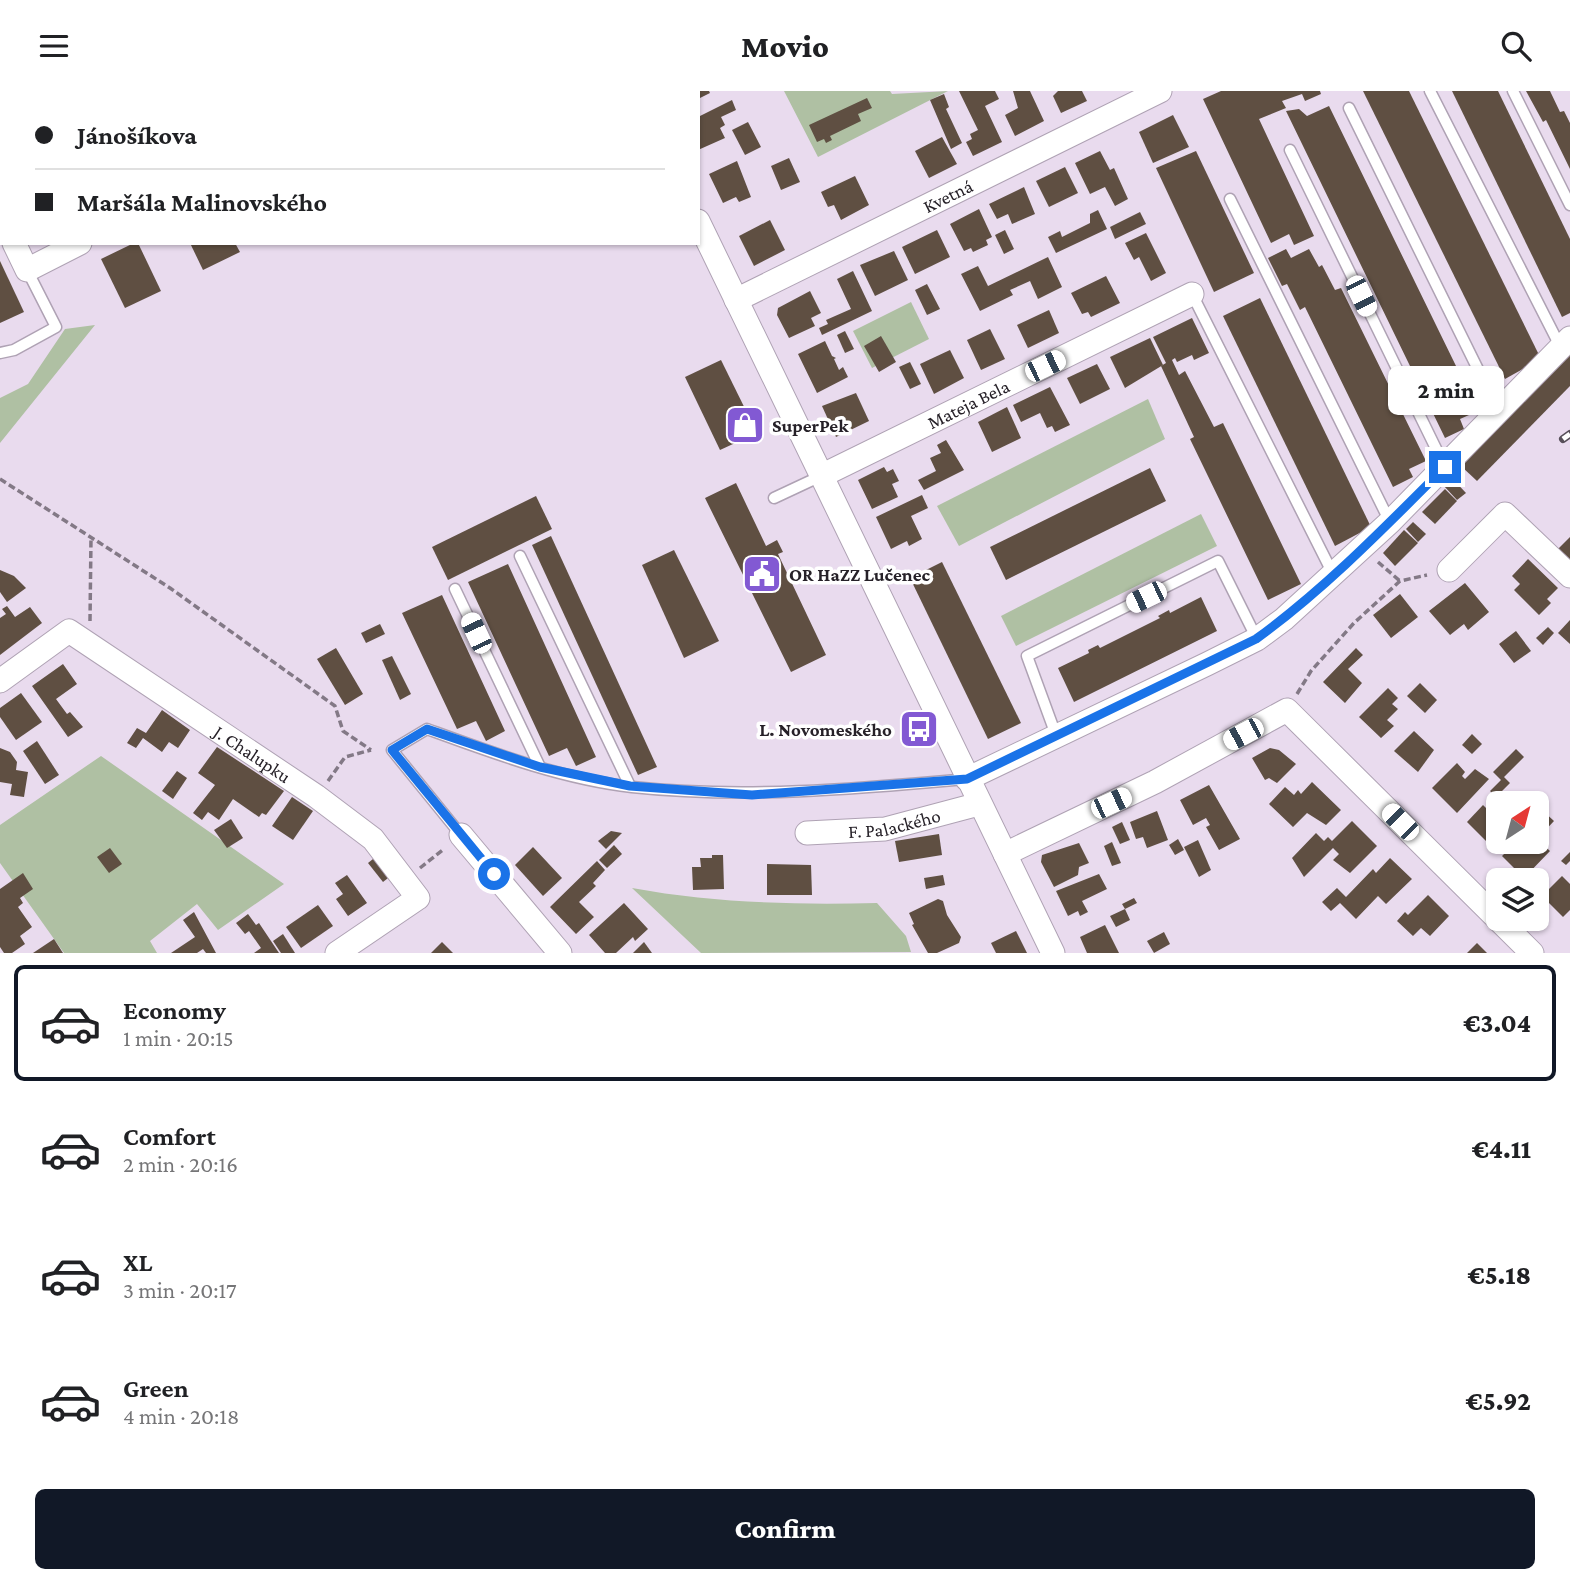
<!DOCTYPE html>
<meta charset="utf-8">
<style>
:root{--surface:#fff;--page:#f2f2f2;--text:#202124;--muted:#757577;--line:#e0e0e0;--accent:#111827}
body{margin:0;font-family:"Crimson Pro",serif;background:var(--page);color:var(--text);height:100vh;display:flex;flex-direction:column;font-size:26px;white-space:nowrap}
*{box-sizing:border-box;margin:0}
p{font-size:23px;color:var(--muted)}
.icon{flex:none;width:38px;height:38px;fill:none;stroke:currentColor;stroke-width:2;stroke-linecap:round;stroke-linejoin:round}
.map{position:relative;height:862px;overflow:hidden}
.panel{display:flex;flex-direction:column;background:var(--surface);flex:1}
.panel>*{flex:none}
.top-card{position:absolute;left:0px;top:0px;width:700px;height:154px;box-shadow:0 2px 5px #0004;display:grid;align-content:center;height:154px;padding:0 35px;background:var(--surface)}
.needle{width:46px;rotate:36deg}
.tools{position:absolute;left:1486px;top:700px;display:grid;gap:14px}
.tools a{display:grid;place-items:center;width:63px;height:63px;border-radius:10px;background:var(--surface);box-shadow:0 2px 5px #0004;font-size:35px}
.end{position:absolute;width:32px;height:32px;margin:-16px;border:9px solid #1a73e8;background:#fff;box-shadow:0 0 0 4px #fff}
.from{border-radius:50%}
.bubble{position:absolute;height:49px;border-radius:10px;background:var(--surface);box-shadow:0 2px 5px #0004;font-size:23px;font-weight:800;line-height:49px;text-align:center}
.car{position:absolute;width:21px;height:42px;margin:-21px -10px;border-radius:9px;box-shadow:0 0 5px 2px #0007;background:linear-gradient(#fff 24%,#345 0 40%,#fff 0 76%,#345 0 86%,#fff 0)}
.top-card b{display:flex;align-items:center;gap:24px;height:66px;font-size:26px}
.top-card b+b{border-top:2px solid var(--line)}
.top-card i{width:18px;height:18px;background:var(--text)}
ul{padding:12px 0 0;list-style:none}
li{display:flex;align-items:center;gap:21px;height:116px;margin:0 14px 10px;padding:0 21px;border:4px solid transparent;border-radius:10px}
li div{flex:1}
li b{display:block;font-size:26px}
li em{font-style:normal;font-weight:800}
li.on{border-color:var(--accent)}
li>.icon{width:63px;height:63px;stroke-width:1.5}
.cta{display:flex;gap:14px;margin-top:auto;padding:14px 35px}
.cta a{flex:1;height:80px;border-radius:10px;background:var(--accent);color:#fff;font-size:28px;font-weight:800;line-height:80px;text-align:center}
header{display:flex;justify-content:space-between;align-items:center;height:91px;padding:0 35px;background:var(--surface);font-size:32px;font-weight:800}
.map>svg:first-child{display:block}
.green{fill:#afc0a3}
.building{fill:#5f4f42}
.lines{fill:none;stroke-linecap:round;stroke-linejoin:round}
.lane-casing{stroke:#afa2b4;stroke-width:13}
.street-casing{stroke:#afa2b4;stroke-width:25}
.path{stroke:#837986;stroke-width:3.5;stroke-dasharray:7 3.5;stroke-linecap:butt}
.lane{stroke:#fff;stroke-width:10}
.street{stroke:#fff;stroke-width:23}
.rail-casing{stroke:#574f59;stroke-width:8}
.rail{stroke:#fff;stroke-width:5;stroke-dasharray:16;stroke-linecap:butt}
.route{stroke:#1a73e8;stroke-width:9}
.labels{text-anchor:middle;stroke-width:7;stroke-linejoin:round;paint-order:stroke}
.street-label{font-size:19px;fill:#262128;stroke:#fff}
.poi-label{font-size:19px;font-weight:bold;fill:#262128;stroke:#fff;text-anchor:start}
</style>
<header><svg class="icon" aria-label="menu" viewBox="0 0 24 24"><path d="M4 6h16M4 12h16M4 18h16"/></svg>Movio<svg class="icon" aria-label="search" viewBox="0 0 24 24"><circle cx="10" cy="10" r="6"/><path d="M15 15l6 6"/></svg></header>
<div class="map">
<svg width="1570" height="862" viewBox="0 0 1570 862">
<rect width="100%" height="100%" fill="#e9dbee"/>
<!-- green -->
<g class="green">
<polygon points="0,0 77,2 2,2 2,85"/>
<polygon points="784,0 890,0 892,3 948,0 818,66"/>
<polygon points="911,211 929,248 872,277 853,240"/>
<polygon points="95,234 0,352 0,307 28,293 65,238"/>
<polygon points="1148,308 1165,348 959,455 937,415"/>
<polygon points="1201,423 1217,455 1016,555 1001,525"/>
<polygon points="101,665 284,793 218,839 197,813 150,850 157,862 64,862 0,772 0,734"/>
<path d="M632 797C713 812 794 814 877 812L906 845 911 861 701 862Z"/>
</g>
<!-- building -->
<g class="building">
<polygon points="698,0 709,0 710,2 698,8"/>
<polygon points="959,0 995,0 999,8 985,15 1002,51 973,65 966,51 972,48 970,43 978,39"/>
<polygon points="1013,0 1030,0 1044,30 1015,45 1005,24 1018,17"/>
<polygon points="1058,0 1082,0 1087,10 1061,22 1053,5"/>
<polygon points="1221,0 1320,0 1321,3 1305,10 1302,3 1282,10 1286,17 1259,28 1314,145 1294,154 1289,143 1271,152 1203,8"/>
<polygon points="1363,0 1409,0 1541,268 1505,288"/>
<polygon points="1452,0 1498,0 1570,148 1570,222 1562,226"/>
<polygon points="1526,0 1550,0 1560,21 1564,20 1570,32 1570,78 1546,29 1543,31"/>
<polygon points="944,3 949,16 946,18 962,52 951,58 930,9"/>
<polygon points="867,7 872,17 858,23 861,30 830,45 832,49 826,52 824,48 817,51 809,34"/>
<polygon points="732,9 736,19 721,26 725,34 720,37 725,47 698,59 698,26"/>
<polygon points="1329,15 1478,320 1460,328 1464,338 1445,347 1286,20 1299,18 1307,25"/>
<polygon points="1173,24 1189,56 1153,72 1139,41"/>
<polygon points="748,31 761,56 745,64 732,39"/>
<polygon points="942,46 957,73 929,87 915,60"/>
<polygon points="1100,60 1110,79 1114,77 1128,108 1115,115 1105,96 1090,103 1075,72"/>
<polygon points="1196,60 1254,182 1214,201 1156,77"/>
<polygon points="789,67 800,91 781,99 771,75"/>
<polygon points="737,70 751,106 739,111 736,106 723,112 709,83"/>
<polygon points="1065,76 1078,102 1049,116 1036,90"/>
<polygon points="855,85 869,114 841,129 834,114 828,116 821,101"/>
<polygon points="1024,96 1035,123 1012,133 1008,123 997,128 989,113"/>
<polygon points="979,118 992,146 986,149 988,154 973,161 971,157 964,160 950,133"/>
<polygon points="1098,119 1107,138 1056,162 1048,146 1060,140 1062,146 1090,132 1090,123"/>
<polygon points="1140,121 1146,133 1115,148 1110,136"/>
<polygon points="770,129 785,159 754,175 739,145"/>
<polygon points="937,139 950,166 915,183 902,156"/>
<polygon points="1005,139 1014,158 1004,163 995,144"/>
<polygon points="1146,142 1166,182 1151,190 1139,166 1134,169 1125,152"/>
<polygon points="134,152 138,152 161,200 125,217 101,168"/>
<polygon points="190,152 235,152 240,161 203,179"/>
<polygon points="1286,158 1291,167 1309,158 1319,176 1322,174 1335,199 1341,197 1426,370 1409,378 1413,386 1393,396 1305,216 1300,219 1287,193 1282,195 1268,167"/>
<polygon points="894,160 908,189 875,205 860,174"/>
<polygon points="1048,166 1062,196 1038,208 1030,190 1010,199 1013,204 980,220 961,183 978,175 988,195"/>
<polygon points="0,170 24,221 0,232"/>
<polygon points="853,180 872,220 822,244 819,237 828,233 826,229 851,218 837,188"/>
<polygon points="1106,185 1120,212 1091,226 1088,221 1082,223 1071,202"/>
<polygon points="927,193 940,218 927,224 915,199"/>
<polygon points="810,200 821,222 811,227 815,235 789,247 777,224 778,217"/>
<polygon points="1260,207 1371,436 1335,455 1223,225"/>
<polygon points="1049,219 1059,242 1028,257 1017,234"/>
<polygon points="1192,227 1209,262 1194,269 1192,264 1177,271 1175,267 1172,269 1179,284 1185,280 1214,336 1223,332 1301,493 1268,509 1190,348 1194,346 1161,275 1166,272 1153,246"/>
<polygon points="990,238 1005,268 981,279 967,249"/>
<polygon points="845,240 854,258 845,262 837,244"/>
<polygon points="881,245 896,271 879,281 864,255"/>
<polygon points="1150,247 1163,274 1125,297 1110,266"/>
<polygon points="825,250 832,265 836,267 834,268 839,279 843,276 848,286 817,302 798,263"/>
<polygon points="950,259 964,287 934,303 920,273"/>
<polygon points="1570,264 1570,295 1477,390 1461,375"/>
<polygon points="721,269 757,342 720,359 685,286"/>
<polygon points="910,271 921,293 910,298 899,276"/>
<polygon points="1097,273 1110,298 1080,313 1067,287"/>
<polygon points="1050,296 1070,334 1055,341 1052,335 1047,337 1040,322 1021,331 1013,314"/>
<polygon points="856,302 869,330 836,346 822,315"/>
<polygon points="1007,316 1021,347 992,361 978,331"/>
<polygon points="946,349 964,379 924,399 918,389 936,380 930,367 941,362 937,354"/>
<polygon points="884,376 887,381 893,378 899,390 892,393 898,406 872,418 858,389"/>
<polygon points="1150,377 1166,410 1006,489 990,456"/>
<polygon points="1451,386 1466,402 1457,409 1443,394"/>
<polygon points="736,392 766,455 777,449 783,461 778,463 826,564 791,581 705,407"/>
<polygon points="1445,398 1457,410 1435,433 1422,421"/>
<polygon points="922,404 928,417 911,425 922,448 909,455 907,450 891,458 876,426"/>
<polygon points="536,405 552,438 448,489 432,456"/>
<polygon points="1413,431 1426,443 1418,451 1406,438"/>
<polygon points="1404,439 1418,452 1395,475 1383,462"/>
<polygon points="551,445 657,676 638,684 532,454"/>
<polygon points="1570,446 1570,469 1558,458"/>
<polygon points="674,459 719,550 684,567 642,474"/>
<polygon points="1528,468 1558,497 1547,508 1551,512 1539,524 1514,499 1520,493 1512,485"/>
<polygon points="942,471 1021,632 988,648 910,487"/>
<polygon points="508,473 596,666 576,675 567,657 549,665 468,491"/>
<polygon points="0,479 14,485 26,497 7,511 0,501"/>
<polygon points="1465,492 1489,521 1468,539 1464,533 1450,544 1429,520"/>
<polygon points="1400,503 1418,526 1391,547 1373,524"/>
<polygon points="442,504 505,640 486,650 476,630 457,638 402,522"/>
<polygon points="1201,506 1217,540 1074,611 1058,577 1089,562 1088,559 1098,554 1100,557 1160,527 1158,525 1169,519 1170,522"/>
<polygon points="7,515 15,526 30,516 42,532 0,564 0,527 6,523 2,518"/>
<polygon points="1570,529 1570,553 1558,542"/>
<polygon points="380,533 385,543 366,552 361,542"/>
<polygon points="1548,536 1554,542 1543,554 1536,547"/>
<polygon points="1516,540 1531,560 1514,572 1499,553"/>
<polygon points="336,557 363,603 345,614 317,568"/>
<polygon points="1356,557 1363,564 1348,578 1362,592 1345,612 1323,591"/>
<polygon points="392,565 411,603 400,609 382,569"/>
<polygon points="63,573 77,593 56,608 67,623 70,621 83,636 68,646 32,595"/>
<polygon points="1420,592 1437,609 1425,622 1407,605"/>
<polygon points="1388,597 1398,607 1392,613 1398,618 1387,629 1394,635 1381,647 1359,626"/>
<polygon points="21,602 42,631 16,649 0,626 0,617"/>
<polygon points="162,619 190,639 178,657 169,651 162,661 143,647 136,657 127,652 137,637 146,642"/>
<polygon points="1414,640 1434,659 1418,681 1394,660"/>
<polygon points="1472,643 1482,653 1472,663 1462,654"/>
<polygon points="37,650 59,684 45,693 23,660"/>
<polygon points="217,656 284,700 266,724 262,722 259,726 233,708 219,729 208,721 202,729 193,722 215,694 198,682"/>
<polygon points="0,657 10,661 17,671 16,679 28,681 24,706 10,704 12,693 0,691"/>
<polygon points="1270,657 1279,659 1296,673 1277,692 1269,687 1265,689 1252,667"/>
<polygon points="1516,658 1524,666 1504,686 1510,692 1496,706 1490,700 1501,689 1493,681"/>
<polygon points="1457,672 1465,681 1462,685 1465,688 1475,678 1489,688 1457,722 1432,697"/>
<polygon points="177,680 187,687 173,708 162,700"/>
<polygon points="1312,691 1341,719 1326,734 1307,722 1293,736 1269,713 1285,696 1294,704 1298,699 1301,703"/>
<polygon points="1209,694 1240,748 1219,759 1206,736 1210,734 1206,727 1193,734 1180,709"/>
<polygon points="292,706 313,720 293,749 272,735"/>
<polygon points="1483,714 1498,729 1496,743 1488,752 1467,731"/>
<polygon points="1542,719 1554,730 1537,748 1550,760 1524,787 1502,765 1516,751 1536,751 1536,724"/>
<polygon points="1157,720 1168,749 1147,757 1143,746 1136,748 1130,731"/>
<polygon points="231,728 243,747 227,757 214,739"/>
<polygon points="1352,730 1377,755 1350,782 1333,769 1339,763 1333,757 1304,786 1292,767 1316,742 1324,750 1328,746 1332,750"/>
<polygon points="1122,731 1130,749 1120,753 1112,736"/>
<polygon points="611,740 622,742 606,758 598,750"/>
<polygon points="939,743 942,764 899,771 895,750"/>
<polygon points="1178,748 1184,759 1175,764 1169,754"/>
<polygon points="1198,749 1211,779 1199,786 1184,756"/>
<polygon points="1112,751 1121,772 1112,775 1104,755"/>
<polygon points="1079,752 1089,772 1079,776 1078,784 1054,796 1041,771 1042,764"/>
<polygon points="614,754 622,763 607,777 599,769"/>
<polygon points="533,756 562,787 543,805 515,774"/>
<polygon points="110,757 122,773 109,782 97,766"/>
<polygon points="1570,761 1570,770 1566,774 1561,770"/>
<polygon points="378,764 397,780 383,791 368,772"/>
<polygon points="712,764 723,764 724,798 693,799 692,776 701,776 700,767 712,767"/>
<polygon points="1390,767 1412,788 1386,813 1378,805 1356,828 1340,812 1331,820 1322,811 1337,797 1346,806 1373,778 1376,782"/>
<polygon points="597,770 605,779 593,792 596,795 579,811 594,826 576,843 550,816"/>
<polygon points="767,773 811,774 812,804 767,804"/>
<polygon points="23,782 33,798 20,807 23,812 18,816 32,836 20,845 25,853 12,862 4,862 0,856 0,798"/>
<polygon points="1099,783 1107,798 1082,810 1088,821 1080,825 1078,820 1068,825 1056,800"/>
<polygon points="347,784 367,812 348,825 336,808 343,803 335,792"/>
<polygon points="943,784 945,794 926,798 924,787"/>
<polygon points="1562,785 1570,793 1570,819 1563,826 1542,805"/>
<polygon points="1428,804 1449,825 1430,845 1421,837 1413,845 1397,830 1405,821 1408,824"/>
<polygon points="1134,807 1137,812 1125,818 1130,829 1116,836 1110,825 1125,818 1122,813"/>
<polygon points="938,808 943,810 947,824 961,846 959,852 937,862 928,862 912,834 914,833 909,822"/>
<polygon points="624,812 648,838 635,850 633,846 616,862 605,862 589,844"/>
<polygon points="318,814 333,835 301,857 286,836"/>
<polygon points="194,821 216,862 206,862 203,858 197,862 171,862 195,846 183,829"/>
<polygon points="248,823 256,834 259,832 279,862 254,862 261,857 249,840 245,843 236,832"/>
<polygon points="1105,834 1119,862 1087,862 1080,846"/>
<polygon points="1016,840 1027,862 996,862 991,852"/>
<polygon points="1164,841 1170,853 1154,862 1147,850"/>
<polygon points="283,843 295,862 281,862 273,850"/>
<polygon points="54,848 63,862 33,862"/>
<polygon points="442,851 453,862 431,862"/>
<polygon points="644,851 652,862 633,862"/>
<polygon points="1477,852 1487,862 1467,862"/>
</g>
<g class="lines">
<!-- lane casing -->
<g class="lane-casing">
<g id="lane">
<polyline points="1430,0 1561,257"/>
<polyline points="1513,0 1570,114"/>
<polyline points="272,2 275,0"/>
<polyline points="1349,17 1499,321"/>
<polyline points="1290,59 1445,376"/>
<polyline points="1230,108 1390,431"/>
<polyline points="1192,203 1333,483"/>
<polyline points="0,262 14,259 56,236 27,179"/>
<polyline points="774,407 821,385"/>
<polyline points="520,465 630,695"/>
<polyline points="455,498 540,676"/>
<polyline points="1056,644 1027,565 1218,470 1257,548"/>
<path d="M461 744 392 659 427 638C493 662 562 688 632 696 744 708 855 698 967 688"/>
</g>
</g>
<!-- street casing -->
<g class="street-casing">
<g id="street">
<polyline points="635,0 636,2"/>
<polyline points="396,2 400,0"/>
<polyline points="0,123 2,127"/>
<polyline points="698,130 1053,862"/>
<polyline points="14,152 27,179 80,152"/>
<path id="s1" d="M736 209 1160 0"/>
<path id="s2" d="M821 385 1192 203"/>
<polyline points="1449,479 1505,423 1570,485"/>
<path id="s3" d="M0 590 69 540 316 705 373 748 418 807 337 862"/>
<polyline points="967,688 1207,573 1257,548 1284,528 1390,431 1570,247"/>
<path id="s4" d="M807 742 885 738 979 713"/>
<polyline points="461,744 560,862"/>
<polyline points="1005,763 1155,691 1287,619 1532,862"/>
</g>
</g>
<!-- path -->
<g class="path">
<polyline points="0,30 2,32"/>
<polyline points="0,388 170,497 335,615 343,640 371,659"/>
<polyline points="1378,471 1400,490"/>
<polyline points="90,530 91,447"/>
<polyline points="1297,603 1311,580 1354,532 1400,490 1427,484"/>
<polyline points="328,690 345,666 371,659"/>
<polyline points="420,777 444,758"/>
</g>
<!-- lane -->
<use href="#lane" class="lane"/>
<!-- street -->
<use href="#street" class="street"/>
<!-- rail casing -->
<g class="rail-casing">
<polyline id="rail" points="1563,348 1570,343"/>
</g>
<!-- rail -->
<use href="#rail" class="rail"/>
</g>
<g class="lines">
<!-- route -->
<path class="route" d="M494 783 392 659 427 638 540 676 630 695 752 704 967 688 1256 548C1325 498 1385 436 1445 376"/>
</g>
<!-- icons -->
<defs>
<g id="shop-square" transform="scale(2.0125)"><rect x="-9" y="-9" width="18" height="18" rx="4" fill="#8259d3" stroke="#fff"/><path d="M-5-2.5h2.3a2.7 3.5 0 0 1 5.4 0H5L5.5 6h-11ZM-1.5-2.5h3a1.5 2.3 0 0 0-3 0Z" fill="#fff"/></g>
<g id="civic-square" transform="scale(2.0125)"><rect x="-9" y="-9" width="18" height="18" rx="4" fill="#8259d3" stroke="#fff"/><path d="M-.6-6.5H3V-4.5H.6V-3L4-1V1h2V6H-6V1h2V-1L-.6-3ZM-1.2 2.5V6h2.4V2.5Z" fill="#fff"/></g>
<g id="bus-square" transform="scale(2.0125)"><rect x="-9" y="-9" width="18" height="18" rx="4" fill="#8259d3" stroke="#fff"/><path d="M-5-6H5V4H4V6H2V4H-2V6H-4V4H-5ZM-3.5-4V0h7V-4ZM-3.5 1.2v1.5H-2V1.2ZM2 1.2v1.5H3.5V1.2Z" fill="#fff"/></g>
</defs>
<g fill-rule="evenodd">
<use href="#shop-square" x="745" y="334"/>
<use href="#civic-square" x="762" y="483"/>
<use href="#bus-square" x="919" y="638"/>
</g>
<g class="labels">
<!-- street labels -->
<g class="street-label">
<text dy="7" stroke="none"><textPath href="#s1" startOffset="236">Kvetná</textPath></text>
<text dy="7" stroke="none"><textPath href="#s2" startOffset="164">Mateja Bela</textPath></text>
<text dy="7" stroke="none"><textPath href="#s3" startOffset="306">J. Chalupku</textPath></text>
<text dy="7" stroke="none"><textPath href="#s4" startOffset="88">F. Palackého</textPath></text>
</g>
<!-- poi labels -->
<g class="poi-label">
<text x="772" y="341">SuperPek</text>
<text x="789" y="490">OR HaZZ Lučenec</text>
<text x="892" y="645" text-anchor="end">L. Novomeského</text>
</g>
</g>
</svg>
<div class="tools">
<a><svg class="needle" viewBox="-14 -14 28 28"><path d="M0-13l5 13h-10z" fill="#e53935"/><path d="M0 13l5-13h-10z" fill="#757577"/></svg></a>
<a><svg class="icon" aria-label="layers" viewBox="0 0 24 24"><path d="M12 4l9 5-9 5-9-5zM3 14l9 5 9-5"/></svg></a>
</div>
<i class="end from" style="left:494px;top:783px"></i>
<i class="end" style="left:1445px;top:376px"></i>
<div class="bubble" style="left:1388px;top:275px;width:116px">2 min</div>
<i class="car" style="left:1361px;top:205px;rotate:154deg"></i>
<i class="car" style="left:1045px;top:275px;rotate:64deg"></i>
<i class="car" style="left:1146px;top:506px;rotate:244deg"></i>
<i class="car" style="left:476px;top:542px;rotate:335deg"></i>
<i class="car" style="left:1243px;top:643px;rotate:242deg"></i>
<i class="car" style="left:1111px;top:712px;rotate:65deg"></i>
<i class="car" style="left:1400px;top:731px;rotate:315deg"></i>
<div class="top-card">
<b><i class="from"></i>Jánošíkova</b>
<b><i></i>Maršála Malinovského</b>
</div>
</div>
<section class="panel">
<ul>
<li class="on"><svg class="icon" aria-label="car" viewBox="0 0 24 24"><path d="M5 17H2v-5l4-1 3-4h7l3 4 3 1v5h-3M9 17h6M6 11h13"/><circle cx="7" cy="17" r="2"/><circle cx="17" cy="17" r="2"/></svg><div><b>Economy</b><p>1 min · 20:15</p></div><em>€3.04</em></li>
<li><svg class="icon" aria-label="car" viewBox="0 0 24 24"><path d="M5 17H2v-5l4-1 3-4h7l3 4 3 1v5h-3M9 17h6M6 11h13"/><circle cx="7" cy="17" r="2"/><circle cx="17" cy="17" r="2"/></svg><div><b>Comfort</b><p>2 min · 20:16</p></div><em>€4.11</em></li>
<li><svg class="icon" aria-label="car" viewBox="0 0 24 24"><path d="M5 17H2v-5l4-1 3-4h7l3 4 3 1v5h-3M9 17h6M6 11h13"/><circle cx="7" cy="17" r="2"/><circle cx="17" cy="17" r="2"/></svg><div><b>XL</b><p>3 min · 20:17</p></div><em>€5.18</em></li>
<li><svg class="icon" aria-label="car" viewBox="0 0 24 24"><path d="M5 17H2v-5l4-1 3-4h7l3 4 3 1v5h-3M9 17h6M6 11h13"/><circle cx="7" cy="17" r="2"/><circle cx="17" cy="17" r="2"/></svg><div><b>Green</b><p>4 min · 20:18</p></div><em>€5.92</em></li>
</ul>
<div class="cta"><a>Confirm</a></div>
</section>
